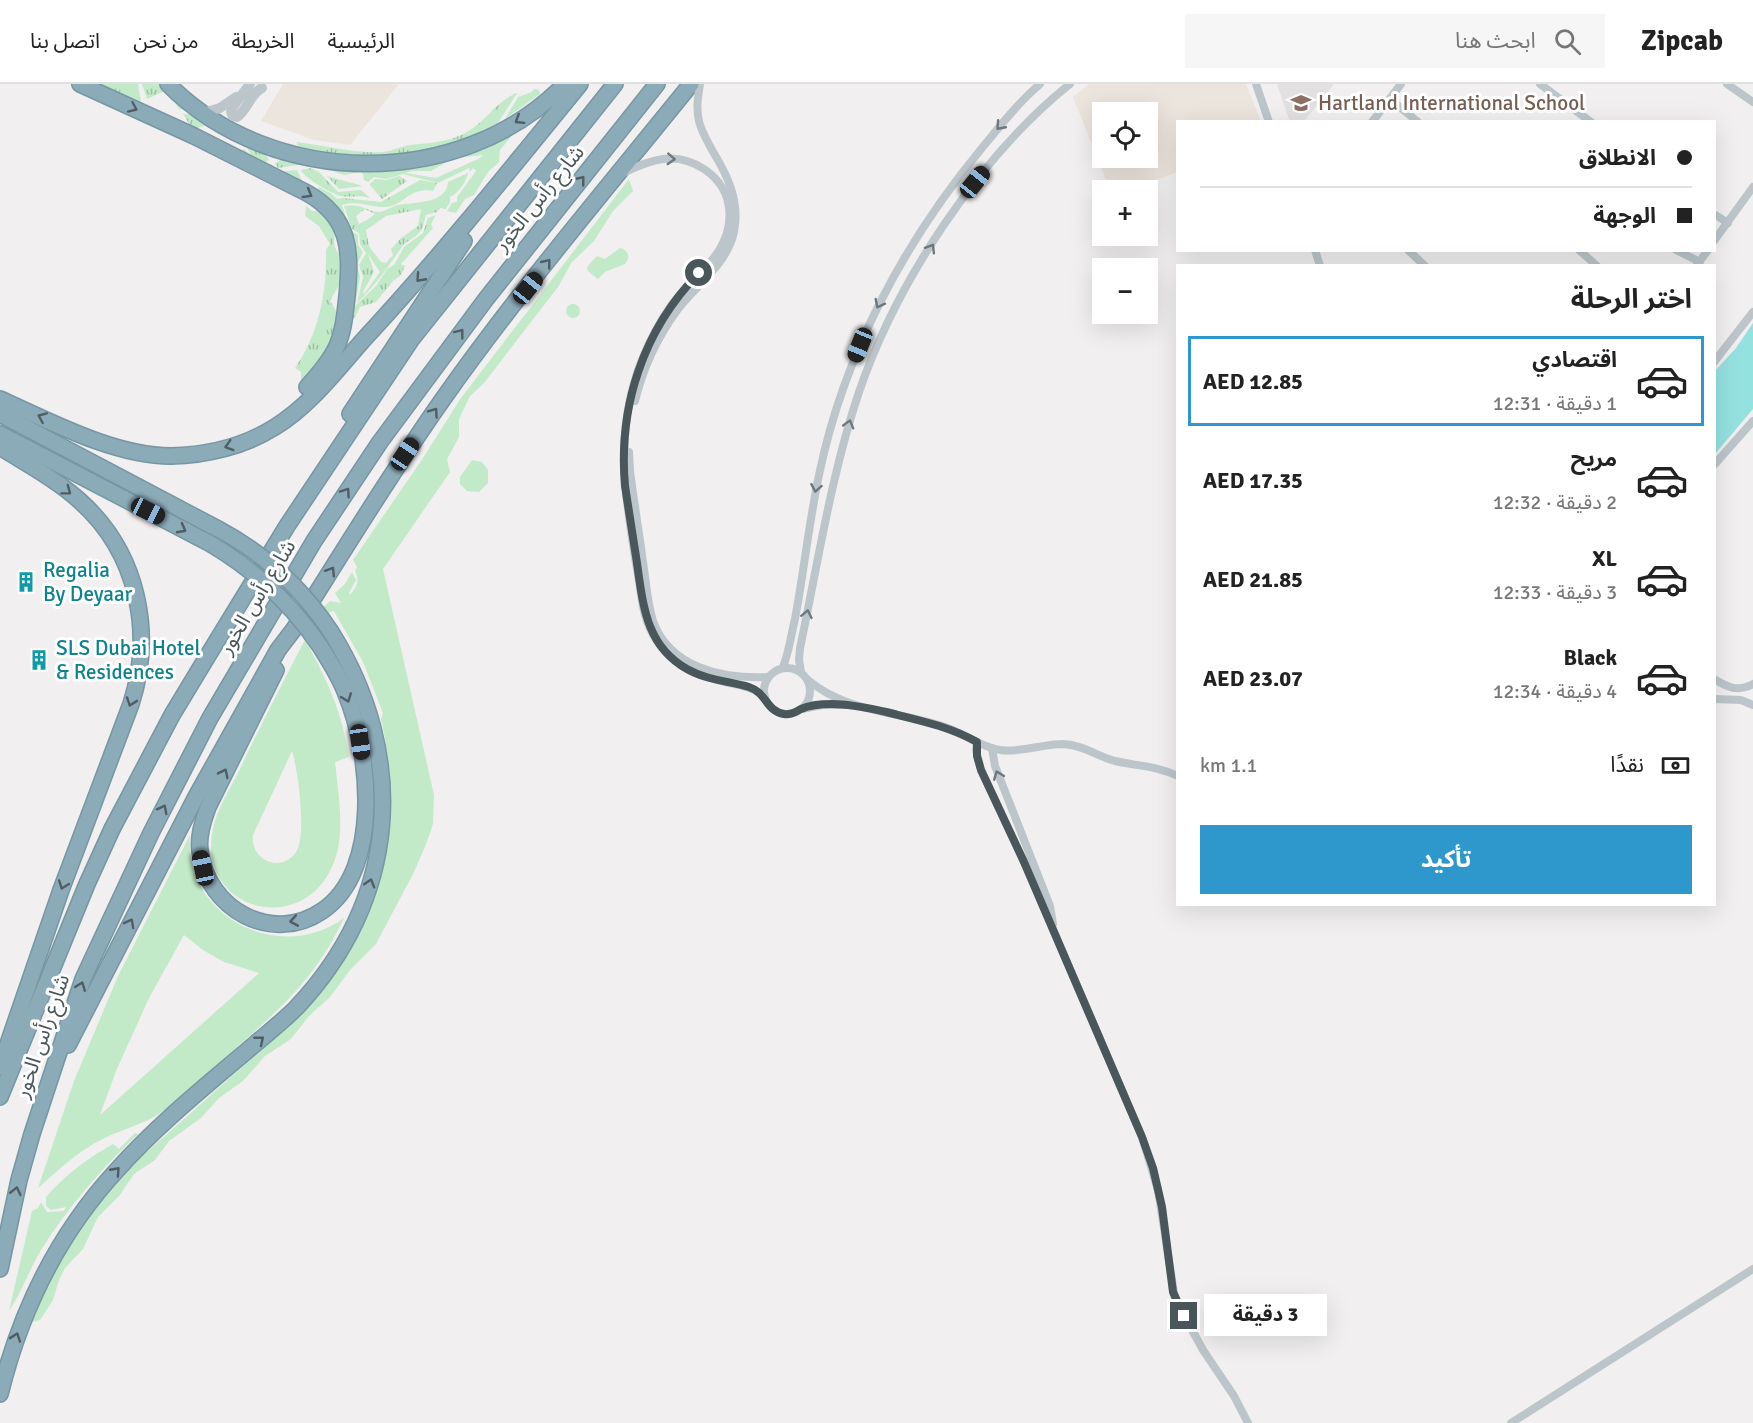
<!DOCTYPE html>
<html lang="ar">
<meta charset="utf-8">
<style>
:root{--surface:#fff;--page:#f6f6f6;--text:#222;--muted:#767676;--line:#e0e0e0;--accent:#2e97cc}
body{margin:0;font-family:Signika,"Noto Sans Arabic",sans-serif;background:var(--page);color:var(--text);direction:rtl;height:100vh;display:flex;flex-direction:column;font-size:22px;white-space:nowrap}
*{box-sizing:border-box;margin:0}
p{font-size:20px;color:var(--muted)}
.icon{flex:none;width:33px;height:33px;fill:none;stroke:currentColor;stroke-width:2;stroke-linecap:round;stroke-linejoin:round}
.map{position:relative;flex:1;overflow:hidden;direction:ltr}
.panel{position:absolute;left:1176px;top:180px;width:540px;height:642px;display:flex;flex-direction:column;background:var(--surface);border-radius:0px;box-shadow:0 6px 24px #0002;direction:rtl}
.panel>*{flex:none}
.guide{position:absolute;left:1176px;top:36px;width:540px;height:132px;border-radius:0px;box-shadow:0 6px 24px #0002;direction:rtl;display:grid;align-content:center;height:132px;padding:0 24px;background:var(--surface)}
.tools{position:absolute;left:1092px;top:18px;display:grid;gap:12px}
.tools a{display:grid;place-items:center;width:66px;height:66px;border-radius:0px;background:var(--surface);box-shadow:0 6px 24px #0002;font-size:30px}
.end{position:absolute;width:27px;height:27px;margin:-14px;border:8px solid #49565a;background:#fff;box-shadow:0 0 0 3px #fff}
.from{border-radius:50%}
.bubble{position:absolute;height:42px;border-radius:0px;background:var(--surface);box-shadow:0 6px 24px #0002;font-size:20px;font-weight:700;line-height:42px;text-align:center;direction:rtl}
.car{position:absolute;width:18px;height:36px;margin:-18px -9px;border-radius:8px;box-shadow:0 0 4px 2px #0007;background:linear-gradient(#222 24%,#8ab4d8 0 40%,#222 0 76%,#8ab4d8 0 86%,#222 0)}
.guide b{display:flex;align-items:center;gap:21px;height:57px;font-size:22px}
.guide b+b{border-top:2px solid var(--line)}
.guide i{width:15px;height:15px;background:var(--text)}
ul{padding:0;list-style:none}
li{display:flex;align-items:center;gap:18px;height:90px;margin:0 12px 9px;padding:0 12px;border:3px solid transparent;border-radius:0px}
li div{flex:1}
li b{display:block;font-size:22px}
li em{font-style:normal;font-weight:700}
li.current{border-color:var(--accent)}
li>.icon{width:54px;height:54px;stroke-width:1.5}
h2{padding:0 24px;font-size:27px;line-height:72px}
.pay{display:flex;align-items:center;gap:15px;height:66px;padding:0 24px;font-size:22px}
.pay p{margin-inline-start:auto}
.primary-button{display:flex;gap:12px;margin-top:auto;padding:12px 24px}
.primary-button a{flex:1;height:69px;border-radius:0px;background:var(--accent);color:#fff;font-size:24px;font-weight:700;line-height:69px;text-align:center}
header{display:flex;align-items:center;gap:36px;box-sizing:border-box;height:84px;padding:0 30px;background:var(--surface);border-bottom:2px solid var(--line)}
header strong{font-size:28px}
nav{display:flex;gap:33px;margin-inline-start:auto;font-size:21px}
.search{width:420px;height:54px;background:var(--page);display:flex;align-items:center;gap:15px;box-sizing:border-box;padding:0 21px;border-radius:0px;color:var(--muted);font-size:22px}
.map>svg:first-child{display:block}
.commercial{fill:#ece5de;fill-rule:evenodd}
.education{fill:#e2e0e0}
.grass{fill:url(#grass-tufts);fill-rule:evenodd}
.green{fill:#c2eac8;fill-rule:evenodd}
.water{fill:#94e2e0}
.lines{fill:none;stroke-linecap:round;stroke-linejoin:round}
.motorway-casing{stroke:#7796a3;stroke-width:18}
.minor{stroke:#bcc6ca;stroke-width:8}
.tertiary{stroke:#bcc6ca;stroke-width:10}
.motorway{stroke:#8cabb8;stroke-width:15}
.motorway-bridge-casing{stroke:#7796a3;stroke-width:18;stroke-linecap:butt}
.motorway-bridge{stroke:#8cabb8;stroke-width:15}
.oneway{stroke:#505e63}
.oneway2{stroke:#6c787c}
.route{stroke:#49565a;stroke-width:8}
.labels{text-anchor:middle;stroke-width:6;stroke-linejoin:round;paint-order:stroke}
.education-label{font-size:21px;fill:#785e54;stroke:#fff;text-anchor:start}
.street-label{font-size:21px;fill:#49565a;stroke:#fff}
.culture-label{font-size:21px;fill:#0d838f;stroke:#fff;text-anchor:start}
</style>
<header>
<strong>Zipcab</strong>
<div class="search"><svg class="icon" aria-label="search" viewBox="0 0 24 24"><circle cx="10" cy="10" r="6"/><path d="M15 15l6 6"/></svg>ابحث هنا</div>
<nav><a>الرئيسية</a><a>الخريطة</a><a>من نحن</a><a>اتصل بنا</a></nav>
</header>
<div class="map">
<svg width="1753" height="1339" viewBox="0 0 1753 1339">
<defs>
<pattern id="grass-tufts" width="24" height="20" patternUnits="userSpaceOnUse" patternTransform="scale(1.5)"><rect width="24" height="20" fill="#c2eac8"/><path d="M3 7l-1-3M5 7V3M7 7l1-3M15 17l-1-3M17 17v-4M19 17l1-3" fill="none" stroke="#a0c0a5"/></pattern>
</defs>
<rect width="100%" height="100%" fill="#f1efef"/>
<!-- commercial -->
<g class="commercial">
<polygon points="283,0 399,0 350,61 314,56 261,37"/>
<path d="M1089 0H1246L1261 37 1178 38 1177 88 1132 106H1110L1073 13ZM1102 28H1148V74H1102Z"/>
</g>
<!-- education -->
<polygon class="education" points="1277,0 1334,0 1304,37 1290,38"/>
<!-- grass -->
<g class="grass">
<polygon points="89,0 138,0 141,17 135,21"/>
<polygon points="142,0 163,0 195,26 179,25 167,6 147,15"/>
<polygon points="534,5 539,6 540,10 505,35 518,13 532,8"/>
<path d="M517 9 498 39 481 47V52L463 59 393 74 302 67 296 58C323 61 357 70 383 68 392 67 401 62 410 61 429 59 450 58 467 48 487 37 496 17 517 9Z"/>
<polygon points="183,30 198,31 211,39 193,46"/>
<polygon points="254,61 264,68 269,76 263,80 263,83 271,80 277,88 297,86 304,101 237,69 244,65 252,73 247,64"/>
<polygon points="287,72 311,79 278,84 275,79"/>
<path d="M310 84 319 88 338 108 361 106 370 114C358 110 352 114 341 112 332 110 304 94 301 86Z"/>
<path d="M468 89C465 100 459 108 450 113V118L446 125 440 124 437 128 426 131C424 137 423 145 419 149 414 155 405 157 401 164 388 183 375 202 357 219L363 193 359 181 366 169 360 160 359 149 352 145 344 122C363 119 367 128 380 128 386 127 392 122 398 121 414 118 447 120 448 98ZM365 125 375 130 367 136 359 140 356 132ZM421 125 418 142 401 154 391 165 393 171 386 179 381 178 369 162 366 146 386 132ZM368 170 380 188 364 210 363 208 374 188Z"/>
<polygon points="327,92 363,102 339,105"/>
<polygon points="399,92 407,97 382,115 370,101 375,95 386,96"/>
<path d="M420 96 437 99 433 107C410 102 402 123 385 123 369 123 357 116 342 121L347 137 335 119 317 107 319 103 332 110 337 115 343 114 381 118Z"/>
<path d="M306 122 312 127H324L336 148C332 158 334 167 344 174L339 201 330 217 338 230C332 262 320 277 301 301V288L295 284C319 250 327 207 326 166L330 160 319 142 305 132Z"/>
<polygon points="436,131 431,140 433,144 401,180 405,182 401,191 393,197 376,218 360,223 355,234 350,235 357,176 352,147 358,151 358,161 363,168 357,180 360,193 355,222 376,202 387,185 394,181 404,163 423,149 428,134"/>
</g>
<!-- green -->
<g class="green">
<path d="M519 43 500 66 499 78 488 88 474 111 465 115 456 129 447 127 452 119 457 118V113L476 87 473 84 470 88 469 84 438 99 403 90 386 95 374 93 368 98 364 96 363 90 360 88 344 91 312 80 376 84ZM483 71 480 74 436 94 405 89 412 87H431L454 74Z"/>
<path d="M629 95 633 107 613 127 594 157 572 178 558 203 484 299 470 312 459 335V353L447 375 450 388 383 485 434 711 433 740 425 763 413 790 376 860 350 886 330 913 309 932 291 955 265 972 243 997 219 1014 201 1034 169 1057 155 1076 134 1090 119 1112 98 1133 83 1165 65 1184 59 1196 53 1216 40 1236 29 1239C56 1181 88 1125 134 1079 167 1050 200 1021 233 991 266 962 300 933 327 898 388 821 403 729 381 635L383 629 363 578 334 527 330 528 310 562 311 567C330 601 343 634 349 673L335 678C338 707 344 741 337 769 313 856 200 831 212 750 215 728 229 707 239 687 265 632 293 579 321 525L330 517 341 519 335 509 345 500 352 488 356 496 349 509 350 511C357 503 360 497 355 487L357 483 353 476 421 377 461 314ZM292 667C298 685 307 753 296 768 281 790 250 776 253 751Z"/>
<path d="M620 164C628 166 631 173 625 180L605 188 598 195 588 187 587 183 597 172 605 175Z"/>
<circle cx="573" cy="227" r="7"/>
<polygon points="472,376 482,378 488,386 488,399 479,408 467,407 460,400 460,393"/>
<path d="M190 751C183 833 280 881 344 834 313 901 270 933 217 981 200 996 173 1022 154 1033 135 1043 114 1048 95 1059 74 1071 56 1088 38 1104L74 997 118 892ZM184 851 203 866 224 878 259 889 100 1031 116 987 149 914Z"/>
<path d="M135 1049 138 1050C101 1085 68 1123 41 1166 30 1185 21 1209 9 1227L32 1127 38 1124 41 1118 47 1128 64 1127 66 1123 51 1126 46 1122V1113C65 1091 88 1074 113 1060L119 1065Z"/>
</g>
<!-- water -->
<polygon class="water" points="1753,239 1753,325 1715,370 1715,287 1736,264"/>
<g class="lines">
<!-- motorway casing -->
<g class="motorway-casing">
<g id="motorway">
<path d="M80 0 194 52 307 109C351 134 351 167 347 212 345 229 344 246 337 262 330 277 318 291 307 303"/>
<path d="M168 0C272 105 461 107 565 0"/>
<path d="M0 315C51 338 115 372 171 372 207 371 245 362 275 343 311 321 338 284 366 253 441 172 510 86 580 0"/>
<polyline points="0,330 218,445"/>
<polyline points="350,330 464,157"/>
<polyline points="0,350 211,460"/>
<path d="M0 363C27 380 57 396 80 417 138 469 154 548 131 620L61 806 0 983"/>
<path d="M276 586 208 723C203 737 198 752 200 767 207 825 272 861 322 827 383 786 370 668 346 610 340 593 330 578 320 562"/>
<path d="M68 961 197 711 278 566 294 545C343 468 390 390 443 315 520 206 607 104 691 0"/>
<polyline points="0,1013 87,800 112,745 172,631 204,578 287,442 411,256 615,0"/>
<polyline points="0,1185 19,1096 32,1050 83,895 151,749 210,634 314,457 380,358 486,215 657,0"/>
<path d="M0 1310C21 1225 58 1150 117 1086 158 1040 208 1000 255 960 269 948 283 937 296 924 399 815 409 673 331 548"/>
</g>
</g>
<!-- minor -->
<g class="minor">
<polyline points="1256,0 1269,38"/>
<polyline points="1540,0 1591,38"/>
<polyline points="1727,0 1753,18"/>
<polyline points="1390,15 1418,38"/>
<polyline points="1372,38 1401,0"/>
<path d="M623 89C650 76 675 66 704 85 737 107 736 147 712 176 699 193 682 206 670 223 651 251 637 283 630 315 615 384 633 454 643 523 653 569 682 587 725 598 739 601 754 603 765 613"/>
<polyline points="1714,130 1728,139"/>
<polyline points="1714,157 1753,103"/>
<polyline points="1315,166 1320,182"/>
<polyline points="1408,166 1425,182"/>
<polyline points="1579,166 1597,182"/>
<polyline points="1676,166 1700,178"/>
<polyline points="1697,181 1708,166"/>
<polyline points="1714,278 1753,228"/>
<path d="M635 317C643 284 658 252 678 225 698 199 726 182 734 148 740 117 728 92 712 66 707 56 701 47 699 37 696 24 698 12 700 0"/>
<path d="M629 368 630 387C634 418 639 448 643 478 646 497 647 518 653 537 670 584 723 595 768 593"/>
<polyline points="1714,381 1753,337"/>
<path d="M783 583C789 568 791 551 795 535 804 487 809 438 819 391 844 270 904 158 982 64 1000 42 1019 18 1040 0"/>
<circle cx="787" cy="607" r="23"/>
<path d="M801 588 799 576 800 564C818 479 831 391 859 308 897 197 979 73 1070 0"/>
<path d="M1714 595C1729 604 1737 608 1753 600"/>
<path d="M808 596C847 629 899 627 945 643 964 649 980 663 1000 666 1021 669 1042 660 1063 660 1083 661 1097 672 1115 677 1136 682 1158 682 1178 692"/>
<polyline points="1714,615 1741,616 1753,621"/>
<polyline points="802,625 822,621 846,621"/>
<polyline points="977,658 976,666 981,686 1024,778 1142,1053 1158,1106 1175,1215 1203,1266 1234,1312 1248,1339"/>
<polyline points="992,664 995,682 1050,822 1053,840"/>
<polyline points="1511,1339 1753,1185"/>
</g>
<!-- tertiary -->
<g class="tertiary">
<path d="M250 0 232 24 231 28 233 32 237 33C248 25 250 10 262 4"/>
<polyline points="203,29 220,24 236,13"/>
</g>
<!-- motorway -->
<use href="#motorway" class="motorway"/>
<!-- motorway-bridge casing -->
<g class="motorway-bridge-casing">
<g id="motorway-bridge">
<path d="M218 445C265 470 302 504 331 548"/>
<path d="M211 460C256 487 291 519 320 562"/>
</g>
</g>
<!-- motorway-bridge -->
<use href="#motorway-bridge" class="motorway-bridge"/>
</g>
<!-- one-way arrows -->
<defs><path id="oneway-chevron" d="M-2-3.5L2.5 0L-2 3.5" fill="none" stroke-width="1.6" stroke-linecap="round" stroke-linejoin="round" transform="scale(1.5)"/></defs>
<g class="oneway">
<use href="#oneway-chevron" transform="translate(133 24) rotate(24)"/>
<use href="#oneway-chevron" transform="translate(519 36) rotate(148)"/>
<use href="#oneway-chevron" transform="translate(581 96) rotate(-51)"/>
<use href="#oneway-chevron" transform="translate(308 110) rotate(30)"/>
<use href="#oneway-chevron" transform="translate(547 179) rotate(-51)"/>
<use href="#oneway-chevron" transform="translate(420 194) rotate(132)"/>
<use href="#oneway-chevron" transform="translate(460 249) rotate(-52)"/>
<use href="#oneway-chevron" transform="translate(434 328) rotate(-55)"/>
<use href="#oneway-chevron" transform="translate(42 333) rotate(-157)"/>
<use href="#oneway-chevron" transform="translate(229 362) rotate(163)"/>
<use href="#oneway-chevron" transform="translate(67 407) rotate(37)"/>
<use href="#oneway-chevron" transform="translate(346 408) rotate(-56)"/>
<use href="#oneway-chevron" transform="translate(182 445) rotate(28)"/>
<use href="#oneway-chevron" transform="translate(331 487) rotate(-58)"/>
<use href="#oneway-chevron" transform="translate(347 614) rotate(69)"/>
<use href="#oneway-chevron" transform="translate(131 618) rotate(109)"/>
<use href="#oneway-chevron" transform="translate(224 689) rotate(-64)"/>
<use href="#oneway-chevron" transform="translate(163 725) rotate(-63)"/>
<use href="#oneway-chevron" transform="translate(370 799) rotate(-73)"/>
<use href="#oneway-chevron" transform="translate(63 801) rotate(110)"/>
<use href="#oneway-chevron" transform="translate(294 837) rotate(170)"/>
<use href="#oneway-chevron" transform="translate(130 839) rotate(-62)"/>
<use href="#oneway-chevron" transform="translate(81 902) rotate(-69)"/>
<use href="#oneway-chevron" transform="translate(260 956) rotate(-39)"/>
<use href="#oneway-chevron" transform="translate(116 1087) rotate(-48)"/>
<use href="#oneway-chevron" transform="translate(16 1107) rotate(-77)"/>
<use href="#oneway-chevron" transform="translate(16 1253) rotate(-71)"/>
</g>
<g class="oneway2">
<use href="#oneway-chevron" transform="translate(1000 42) rotate(132)"/>
<use href="#oneway-chevron" transform="translate(671 75) rotate(3)"/>
<use href="#oneway-chevron" transform="translate(931 164) rotate(-58)"/>
<use href="#oneway-chevron" transform="translate(879 220) rotate(117)"/>
<use href="#oneway-chevron" transform="translate(849 340) rotate(-74)"/>
<use href="#oneway-chevron" transform="translate(816 404) rotate(100)"/>
<use href="#oneway-chevron" transform="translate(807 530) rotate(-78)"/>
<use href="#oneway-chevron" transform="translate(998 691) rotate(-111)"/>
</g>
<g class="lines">
<!-- route -->
<path class="route" d="M699 189C643 246 618 323 625 402 629 428 633 453 637 479 643 521 646 562 687 585 706 596 728 597 749 603 767 609 766 627 784 630 791 631 795 628 801 625 810 621 823 620 832 620 851 620 868 624 886 628 918 636 948 642 977 658V672L981 686 1024 778 1142 1053 1153 1084 1162 1123 1173 1208 1184 1232"/>
</g>
<!-- icons -->
<defs>
<g id="school-bare" transform="scale(1.62)"><path d="M0-5L7-2L0 1L-7-2ZM-4 1L0 2.5L4 1V4Q0 6-4 4Z" fill="#8d6e63" stroke="#fff" stroke-width="2.5" paint-order="stroke"/></g>
<g id="building-bare" transform="scale(1.62)"><path d="M-4-6H4V6H1V3H-1V6H-4ZM-2.5-4.3h1.7v1.8h-1.7ZM.8-4.3h1.7v1.8H.8ZM-2.5-1h1.7V.8h-1.7ZM.8-1h1.7V.8H.8Z" fill="#0f9aa8" stroke="#fff" stroke-width="2.5" paint-order="stroke"/></g>
</defs>
<g fill-rule="evenodd">
<use href="#school-bare" x="1301" y="19"/>
<use href="#building-bare" x="26" y="498"/>
<use href="#building-bare" x="39" y="576"/>
</g>
<g class="labels">
<!-- education labels -->
<g class="education-label">
<text x="1318" y="26">Hartland International School</text>
</g>
<!-- street labels -->
<g class="street-label">
<text transform="translate(539 114) rotate(-51)" y="7">شارع رأس الخور</text>
<text transform="translate(257 513) rotate(-59)" y="7">شارع رأس الخور</text>
<text transform="translate(42 952) rotate(-71)" y="7">شارع رأس الخور</text>
</g>
<!-- culture labels -->
<g class="culture-label">
<text x="43" y="493">Regalia<tspan x="43" dy="24">By Deyaar</tspan></text>
<text x="56" y="571">SLS Dubai Hotel<tspan x="56" dy="24">&amp; Residences</tspan></text>
</g>
</g>
</svg>
<div class="tools">
<a><svg class="icon" aria-label="locate" viewBox="0 0 24 24"><circle cx="12" cy="12" r="6"/><path d="M12 2v4M12 18v4M2 12h4M18 12h4"/></svg></a>
<a>+</a>
<a>−</a>
</div>
<i class="end from" style="left:699px;top:189px"></i>
<i class="end" style="left:1184px;top:1232px"></i>
<div class="bubble" style="left:1204px;top:1210px;width:123px">3 دقيقة</div>
<i class="car" style="left:975px;top:98px;rotate:39deg"></i>
<i class="car" style="left:528px;top:204px;rotate:39deg"></i>
<i class="car" style="left:860px;top:261px;rotate:202deg"></i>
<i class="car" style="left:405px;top:370px;rotate:34deg"></i>
<i class="car" style="left:148px;top:427px;rotate:117deg"></i>
<i class="car" style="left:360px;top:658px;rotate:172deg"></i>
<i class="car" style="left:203px;top:784px;rotate:348deg"></i>
<div class="guide">
<b><i class="from"></i>الانطلاق</b>
<b><i></i>الوجهة</b>
</div>
<section class="panel">
<h2>اختر الرحلة</h2>
<ul>
<li class="current"><svg class="icon" aria-label="car" viewBox="0 0 24 24"><path d="M5 17H2v-5l4-1 3-4h7l3 4 3 1v5h-3M9 17h6M6 11h13"/><circle cx="7" cy="17" r="2"/><circle cx="17" cy="17" r="2"/></svg><div><b>اقتصادي</b><p>1 دقيقة · 12:31</p></div><em>AED 12.85</em></li>
<li><svg class="icon" aria-label="car" viewBox="0 0 24 24"><path d="M5 17H2v-5l4-1 3-4h7l3 4 3 1v5h-3M9 17h6M6 11h13"/><circle cx="7" cy="17" r="2"/><circle cx="17" cy="17" r="2"/></svg><div><b>مريح</b><p>2 دقيقة · 12:32</p></div><em>AED 17.35</em></li>
<li><svg class="icon" aria-label="car" viewBox="0 0 24 24"><path d="M5 17H2v-5l4-1 3-4h7l3 4 3 1v5h-3M9 17h6M6 11h13"/><circle cx="7" cy="17" r="2"/><circle cx="17" cy="17" r="2"/></svg><div><b>XL</b><p>3 دقيقة · 12:33</p></div><em>AED 21.85</em></li>
<li><svg class="icon" aria-label="car" viewBox="0 0 24 24"><path d="M5 17H2v-5l4-1 3-4h7l3 4 3 1v5h-3M9 17h6M6 11h13"/><circle cx="7" cy="17" r="2"/><circle cx="17" cy="17" r="2"/></svg><div><b>Black</b><p>4 دقيقة · 12:34</p></div><em>AED 23.07</em></li>
</ul>
<div class="pay"><svg class="icon" aria-label="cash" viewBox="0 0 24 24"><path d="M3 7h18v10H3z"/><circle cx="12" cy="12" r="2"/></svg>نقدًا<p>1.1 km</p></div>
<div class="primary-button"><a>تأكيد</a></div>
</section>
</div>
